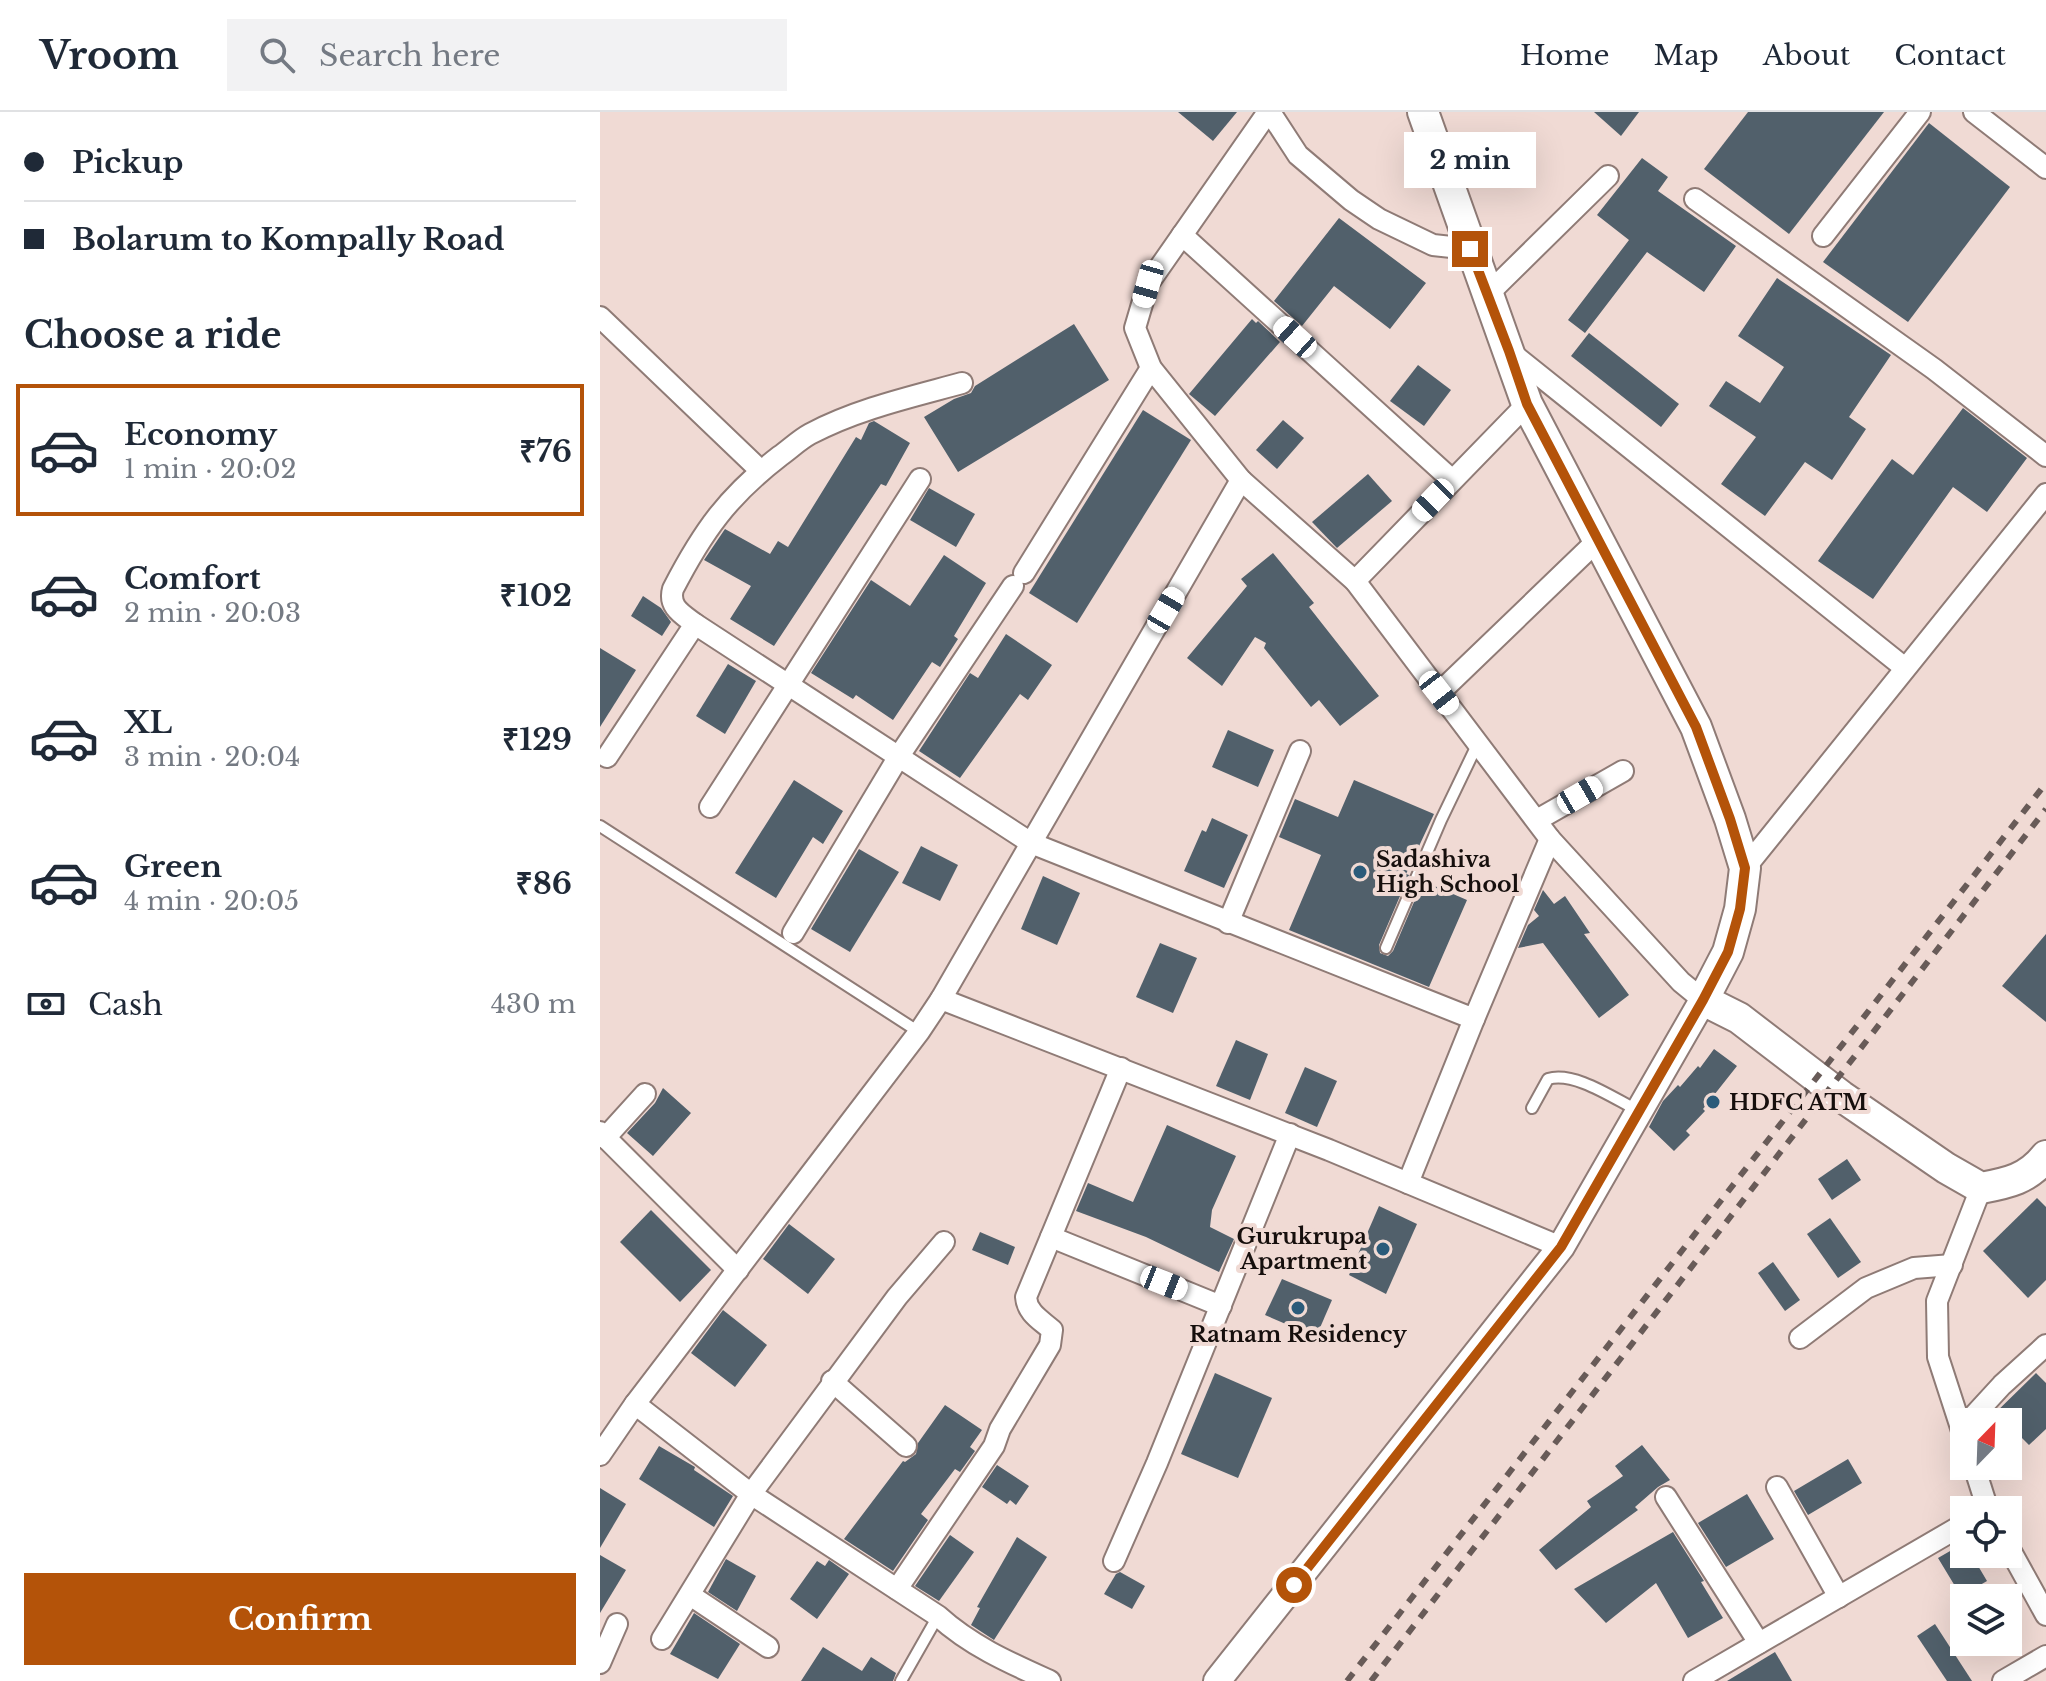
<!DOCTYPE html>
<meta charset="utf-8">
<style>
:root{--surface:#fff;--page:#f2f2f3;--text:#1f2937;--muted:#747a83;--line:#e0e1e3;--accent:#b45309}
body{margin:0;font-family:"Libre Baskerville",serif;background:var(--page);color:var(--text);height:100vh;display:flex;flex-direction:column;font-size:30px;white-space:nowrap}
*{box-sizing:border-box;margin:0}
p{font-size:26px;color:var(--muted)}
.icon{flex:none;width:44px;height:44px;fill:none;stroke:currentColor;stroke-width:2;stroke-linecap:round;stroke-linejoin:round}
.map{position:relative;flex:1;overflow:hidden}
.drawer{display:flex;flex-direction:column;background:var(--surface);width:600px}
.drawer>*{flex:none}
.top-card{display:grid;align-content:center;height:176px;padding:0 24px;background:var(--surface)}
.needle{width:52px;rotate:23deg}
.buttons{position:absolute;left:1350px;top:1296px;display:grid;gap:16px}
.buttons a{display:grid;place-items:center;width:72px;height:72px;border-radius:0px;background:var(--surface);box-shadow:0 8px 32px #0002;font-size:40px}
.end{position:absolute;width:36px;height:36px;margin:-18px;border:10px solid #b45309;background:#fff;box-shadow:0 0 0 4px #fff}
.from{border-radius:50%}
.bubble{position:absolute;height:56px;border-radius:0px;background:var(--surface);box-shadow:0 8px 32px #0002;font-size:26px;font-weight:700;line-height:56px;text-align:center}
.car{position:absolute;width:24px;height:48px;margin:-24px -12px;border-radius:10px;box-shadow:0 0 6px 2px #0007;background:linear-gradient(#fff 24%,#345 0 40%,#fff 0 76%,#345 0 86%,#fff 0)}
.top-card b{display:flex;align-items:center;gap:28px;height:76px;font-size:30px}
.top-card b+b{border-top:2px solid var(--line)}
.top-card i{width:20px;height:20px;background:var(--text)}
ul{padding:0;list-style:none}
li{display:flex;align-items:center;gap:24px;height:132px;margin:0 16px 12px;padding:0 8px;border:4px solid transparent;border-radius:0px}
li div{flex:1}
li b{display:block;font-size:30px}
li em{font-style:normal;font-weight:700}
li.selected{border-color:var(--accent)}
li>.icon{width:72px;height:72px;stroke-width:1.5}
h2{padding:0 24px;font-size:36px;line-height:96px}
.pay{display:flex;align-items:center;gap:20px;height:88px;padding:0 24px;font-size:30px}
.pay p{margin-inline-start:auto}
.button{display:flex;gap:16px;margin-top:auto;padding:16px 24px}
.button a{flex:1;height:92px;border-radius:0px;background:var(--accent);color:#fff;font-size:32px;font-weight:700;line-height:92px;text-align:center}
header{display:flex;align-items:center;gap:48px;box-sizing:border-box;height:112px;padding:0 40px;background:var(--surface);border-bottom:2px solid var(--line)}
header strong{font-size:38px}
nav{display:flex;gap:44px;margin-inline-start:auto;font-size:28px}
.search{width:560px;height:72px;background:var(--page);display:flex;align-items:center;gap:20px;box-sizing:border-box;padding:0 28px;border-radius:0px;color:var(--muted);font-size:30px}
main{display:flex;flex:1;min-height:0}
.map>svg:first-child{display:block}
.building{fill:#51606b}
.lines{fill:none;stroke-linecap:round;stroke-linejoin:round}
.service-casing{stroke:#8f7b76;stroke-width:14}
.minor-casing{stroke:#8f7b76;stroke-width:24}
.tertiary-casing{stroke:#8f7b76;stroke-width:30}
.secondary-casing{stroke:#8f7b76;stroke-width:34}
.service{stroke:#fff;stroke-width:10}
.minor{stroke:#fff;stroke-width:20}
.tertiary{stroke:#fff;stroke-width:26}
.secondary{stroke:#fff;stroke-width:30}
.rail{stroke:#685b58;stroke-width:6;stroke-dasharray:10 10;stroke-linecap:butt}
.route{stroke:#b45309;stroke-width:10}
.poi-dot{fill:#2b5b7a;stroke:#f0dad4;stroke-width:3}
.labels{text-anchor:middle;stroke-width:8;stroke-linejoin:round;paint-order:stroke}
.poi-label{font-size:22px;font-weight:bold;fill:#160f0d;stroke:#f0dad4;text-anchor:start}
</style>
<header>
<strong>Vroom</strong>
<div class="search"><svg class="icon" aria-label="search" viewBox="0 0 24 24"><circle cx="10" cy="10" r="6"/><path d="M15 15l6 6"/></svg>Search here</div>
<nav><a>Home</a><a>Map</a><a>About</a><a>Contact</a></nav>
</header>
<main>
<section class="drawer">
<div class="top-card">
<b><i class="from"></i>Pickup</b>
<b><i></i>Bolarum to Kompally Road</b>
</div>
<h2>Choose a ride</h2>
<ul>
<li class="selected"><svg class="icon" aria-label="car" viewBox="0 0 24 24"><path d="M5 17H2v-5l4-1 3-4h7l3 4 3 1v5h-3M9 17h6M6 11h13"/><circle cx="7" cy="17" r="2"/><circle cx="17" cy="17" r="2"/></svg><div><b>Economy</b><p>1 min · 20:02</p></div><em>₹76</em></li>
<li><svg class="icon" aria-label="car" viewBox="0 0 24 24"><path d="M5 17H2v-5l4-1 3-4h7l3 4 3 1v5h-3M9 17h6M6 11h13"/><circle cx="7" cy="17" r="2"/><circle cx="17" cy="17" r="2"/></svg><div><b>Comfort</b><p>2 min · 20:03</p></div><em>₹102</em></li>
<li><svg class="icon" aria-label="car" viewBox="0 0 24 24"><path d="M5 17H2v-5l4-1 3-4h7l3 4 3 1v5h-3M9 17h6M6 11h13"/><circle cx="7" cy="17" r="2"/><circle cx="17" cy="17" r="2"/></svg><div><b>XL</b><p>3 min · 20:04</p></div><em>₹129</em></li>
<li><svg class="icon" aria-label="car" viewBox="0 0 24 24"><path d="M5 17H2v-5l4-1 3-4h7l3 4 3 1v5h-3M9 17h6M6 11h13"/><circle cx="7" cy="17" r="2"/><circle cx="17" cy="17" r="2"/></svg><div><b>Green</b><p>4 min · 20:05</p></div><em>₹86</em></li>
</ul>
<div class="pay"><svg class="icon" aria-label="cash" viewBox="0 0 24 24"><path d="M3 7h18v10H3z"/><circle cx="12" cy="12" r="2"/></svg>Cash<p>430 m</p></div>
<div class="button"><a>Confirm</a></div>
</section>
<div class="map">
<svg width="1446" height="1569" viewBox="0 0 1446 1569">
<rect width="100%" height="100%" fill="#f0dad4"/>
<!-- building -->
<g class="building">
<polygon points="578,0 637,0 613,29"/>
<polygon points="994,0 1039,0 1021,24"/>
<polygon points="1148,0 1284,0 1189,122 1104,57"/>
<polygon points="1329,11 1410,75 1308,210 1223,150"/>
<polygon points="1042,46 1068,65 1058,79 1136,134 1104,180 1047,140 985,221 968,208 1029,128 997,103"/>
<polygon points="739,106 826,171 790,217 734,174 702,214 674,189"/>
<polygon points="1177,166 1291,243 1249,305 1266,317 1232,368 1205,350 1165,404 1121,372 1156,325 1109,294 1126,269 1160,291 1184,255 1138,224"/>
<polygon points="652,207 656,211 658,209 680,230 615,304 589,282"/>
<polygon points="474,212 509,268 358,360 324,305 354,287 371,281 375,274"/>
<polygon points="989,221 1079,292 1061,315 971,244"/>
<polygon points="818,253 851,278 824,314 790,289"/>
<polygon points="1363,296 1427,346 1387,400 1353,375 1273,487 1218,449 1292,347 1313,363"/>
<polygon points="543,298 591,328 477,511 429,481"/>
<polygon points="683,308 704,326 677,357 656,338"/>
<polygon points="274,309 310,331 286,374 281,372 174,534 130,507 151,474 104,448 125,417 170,442 178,429 188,435 256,325 261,328 269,311"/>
<polygon points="768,362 792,389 737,436 712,410"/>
<polygon points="329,376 375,402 356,435 310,408"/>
<polygon points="673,441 714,491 709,495 779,584 740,614 719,588 711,595 664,536 666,531 655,525 622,574 587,546 647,474 641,467"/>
<polygon points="344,443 386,471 354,524 358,527 340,555 332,550 293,608 256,583 253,587 211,561 271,468 310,494"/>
<polygon points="43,484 61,496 71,510 62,524 31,504"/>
<polygon points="406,522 452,553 428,588 420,582 360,666 319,639 370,561 378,566"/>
<polygon points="0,536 36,558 0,615"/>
<polygon points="128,552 156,569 125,622 96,604"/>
<polygon points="628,618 674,638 658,675 612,655"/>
<polygon points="194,668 243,699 223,732 213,725 176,786 135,761"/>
<polygon points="754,668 834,702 806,762 809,763 779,833 780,841 788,844 793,839 823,769 867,788 829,875 689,818 721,743 679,725 695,687 738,705"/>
<polygon points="612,706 648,723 624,776 584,759 602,718 606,720"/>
<polygon points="321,734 358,753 340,789 302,771"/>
<polygon points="259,737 299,760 250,840 211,817"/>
<polygon points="443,764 480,781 457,833 421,817"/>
<polygon points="943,778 954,792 965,784 990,821 984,822 1029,883 999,906 943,831 918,836 928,813 939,804 934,798"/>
<polygon points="1446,822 1446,910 1402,874"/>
<polygon points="560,831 597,846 573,901 536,885"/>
<polygon points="636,928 668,942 650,988 616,974"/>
<polygon points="1114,937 1137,954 1103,997 1105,999 1086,1019 1090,1023 1074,1039 1049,1015 1063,989 1078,973 1080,975 1098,954 1100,956"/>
<polygon points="705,955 737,969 717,1015 685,1001"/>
<polygon points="63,976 91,1001 53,1044 27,1021 55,991"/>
<polygon points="567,1013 636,1044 612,1098 610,1115 634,1127 619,1160 546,1125 476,1099 488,1071 533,1090"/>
<polygon points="1247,1047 1261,1068 1232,1088 1218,1067"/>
<polygon points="1437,1086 1446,1095 1446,1168 1428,1186 1383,1139"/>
<polygon points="779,1094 817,1112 786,1182 749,1163"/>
<polygon points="51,1098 111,1158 80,1190 20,1130"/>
<polygon points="1230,1106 1261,1150 1238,1166 1207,1122"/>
<polygon points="189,1112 235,1147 208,1182 163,1147"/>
<polygon points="380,1120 415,1135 408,1153 372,1138"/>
<polygon points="1173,1150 1200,1188 1185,1199 1158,1161"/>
<polygon points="682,1167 732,1188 716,1225 665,1203"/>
<polygon points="123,1198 167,1233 135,1275 91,1241"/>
<polygon points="615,1261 672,1286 638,1366 581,1342"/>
<polygon points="1436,1261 1446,1271 1446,1317 1429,1333 1419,1323 1408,1334 1408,1310 1386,1310"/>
<polygon points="345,1293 382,1318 370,1335 375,1339 360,1360 355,1357 321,1402 328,1408 293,1459 244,1427 303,1349 305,1350 316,1342 318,1331"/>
<polygon points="1042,1333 1070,1368 1058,1375 1035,1395 1038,1398 956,1458 939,1438 991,1395 987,1389 1023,1364 1015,1354"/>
<polygon points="59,1334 95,1355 94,1358 133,1384 114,1415 39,1367"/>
<polygon points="1248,1347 1262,1371 1208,1403 1194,1379"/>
<polygon points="397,1353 429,1374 416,1393 410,1388 407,1392 382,1375"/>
<polygon points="0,1376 26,1392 0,1436"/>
<polygon points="1147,1382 1174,1427 1126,1455 1098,1411"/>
<polygon points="1073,1420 1104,1469 1101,1470 1123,1506 1088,1526 1056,1471 1006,1511 974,1477"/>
<polygon points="350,1423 374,1440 339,1489 315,1474"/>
<polygon points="417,1425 447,1445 394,1528 371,1513 380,1496 377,1495"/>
<polygon points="1364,1431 1364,1442 1371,1442 1387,1469 1361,1484 1338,1446"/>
<polygon points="0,1443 26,1458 0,1501"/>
<polygon points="126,1447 156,1464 137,1499 108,1480"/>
<polygon points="229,1448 249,1462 217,1507 190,1487 217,1449 225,1454"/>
<polygon points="520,1460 545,1474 532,1497 504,1482 516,1462"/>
<polygon points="94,1501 140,1532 118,1567 70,1542"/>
<polygon points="1335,1512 1372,1569 1347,1569 1317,1524"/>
<polygon points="223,1535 262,1559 271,1545 296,1561 293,1569 201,1569"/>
<polygon points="1175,1540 1192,1569 1127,1569"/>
</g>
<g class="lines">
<!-- service casing -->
<g class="service-casing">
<g id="service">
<polyline points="0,714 319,920"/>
<polyline points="786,836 841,708 878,631"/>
<path d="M932 996 948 967C974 959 1013 986 1037 998"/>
<polyline points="301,1569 338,1504"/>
</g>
</g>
<!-- minor casing -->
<g class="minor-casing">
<g id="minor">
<polyline points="668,0 548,172 535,216 551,256 641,368 755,469 950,727 1081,870 1103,888"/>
<polyline points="670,0 698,43 751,88 779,107 833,133 870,137"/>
<polyline points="1374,0 1446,56"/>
<polyline points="1095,87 1334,257 1446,344"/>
<polyline points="582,123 852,368"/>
<polyline points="1223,124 1320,0"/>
<polyline points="886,184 1008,64"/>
<polyline points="0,205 161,359"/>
<polyline points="909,239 1305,556"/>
<path d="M362 271C311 285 257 297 210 322 199 328 190 337 180 344 128 384 103 419 73 477 68 495 82 502 95 512L431 731 874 907 950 727"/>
<polyline points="424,461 551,256"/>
<polyline points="755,469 927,292"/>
<polyline points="839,581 998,428"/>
<polyline points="7,645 95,512"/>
<polyline points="110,695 320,367"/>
<polyline points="937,708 1023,659"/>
<polyline points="1145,756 1446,382"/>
<polyline points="628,811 700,639"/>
<polyline points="193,821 299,644 413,474"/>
<polyline points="341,887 729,1038 961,1135"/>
<polyline points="0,1020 138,1158"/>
<polyline points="5,1026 45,982"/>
<polyline points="808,1071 874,907"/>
<polyline points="451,1125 621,1194"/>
<polyline points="1200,1226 1266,1176 1314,1156 1352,1153"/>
<polyline points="232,1269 306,1334"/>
<path d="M35 1292 151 1382 338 1504C371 1534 410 1551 450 1569"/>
<polyline points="1368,1310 1402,1273 1446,1233"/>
<polyline points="1364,1325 1338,1245 1337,1189 1381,1076"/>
<polyline points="0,1343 35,1292 319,920 341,887 641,368"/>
<polyline points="1374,1354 1388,1398"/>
<polyline points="1177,1375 1239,1485"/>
<polyline points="1066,1385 1159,1531"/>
<polyline points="1408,1434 1446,1503"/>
<polyline points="514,1449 557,1351 690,1022"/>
<path d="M297 1477 394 1334 400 1317 450 1233 452 1218C441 1208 427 1201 426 1185L521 956"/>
<polyline points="90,1483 168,1535"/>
<polyline points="62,1527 151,1382 297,1185 344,1130"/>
<polyline points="0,1551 17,1512"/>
<polyline points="1094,1569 1364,1412"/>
<polyline points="1403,1569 1446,1544"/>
</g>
</g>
<!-- tertiary casing -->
<g class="tertiary-casing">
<polyline id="tertiary" points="617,1569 961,1135 1103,888"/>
</g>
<!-- secondary casing -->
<g class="secondary-casing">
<path id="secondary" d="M823 0 927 292 1096 615 1130 707 1145 756 1140 797 1128 840 1103 888 1139 906 1241 984 1346 1056 1381 1076C1408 1071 1428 1067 1446 1044"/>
</g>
<!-- service -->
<use href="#service" class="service"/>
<!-- minor -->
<use href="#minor" class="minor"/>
<!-- tertiary -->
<use href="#tertiary" class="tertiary"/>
<!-- secondary -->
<use href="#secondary" class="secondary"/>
<!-- rail -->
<g class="rail">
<polyline points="747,1569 1446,671"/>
<polyline points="771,1569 1446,697"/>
</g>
</g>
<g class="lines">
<!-- route -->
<polyline class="route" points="694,1473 961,1135 1103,888 1128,840 1140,797 1145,756 1130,707 1096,615 927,292 909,239 870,137"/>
</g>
<!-- markers -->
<g class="poi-dot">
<circle cx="760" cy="760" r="8"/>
<circle cx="1113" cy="990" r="8"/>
<circle cx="783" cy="1137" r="8"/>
<circle cx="698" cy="1196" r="8"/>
</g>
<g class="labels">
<!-- poi labels -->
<g class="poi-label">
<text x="776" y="755">Sadashiva<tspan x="776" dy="25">High School</tspan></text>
<text x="1129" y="998">HDFC ATM</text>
<text x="767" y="1132" text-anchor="end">Gurukrupa<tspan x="767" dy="25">Apartment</tspan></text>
<text x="698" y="1230" text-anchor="middle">Ratnam Residency</text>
</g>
</g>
</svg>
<div class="buttons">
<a><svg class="needle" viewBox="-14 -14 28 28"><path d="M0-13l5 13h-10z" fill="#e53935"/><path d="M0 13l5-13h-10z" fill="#747a83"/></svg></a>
<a><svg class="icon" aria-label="locate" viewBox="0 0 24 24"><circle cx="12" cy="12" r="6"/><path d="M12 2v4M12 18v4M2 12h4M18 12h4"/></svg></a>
<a><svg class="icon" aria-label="layers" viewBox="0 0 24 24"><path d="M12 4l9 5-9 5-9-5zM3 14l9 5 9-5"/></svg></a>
</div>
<i class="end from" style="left:694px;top:1473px"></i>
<i class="end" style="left:870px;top:137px"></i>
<div class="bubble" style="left:804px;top:20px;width:132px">2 min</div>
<i class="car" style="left:548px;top:172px;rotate:196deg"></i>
<i class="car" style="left:695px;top:225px;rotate:312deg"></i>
<i class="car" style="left:833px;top:388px;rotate:224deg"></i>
<i class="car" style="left:566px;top:498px;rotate:30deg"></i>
<i class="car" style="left:839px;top:581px;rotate:142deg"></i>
<i class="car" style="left:980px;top:683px;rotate:60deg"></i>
<i class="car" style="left:564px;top:1171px;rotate:112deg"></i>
</div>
</main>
